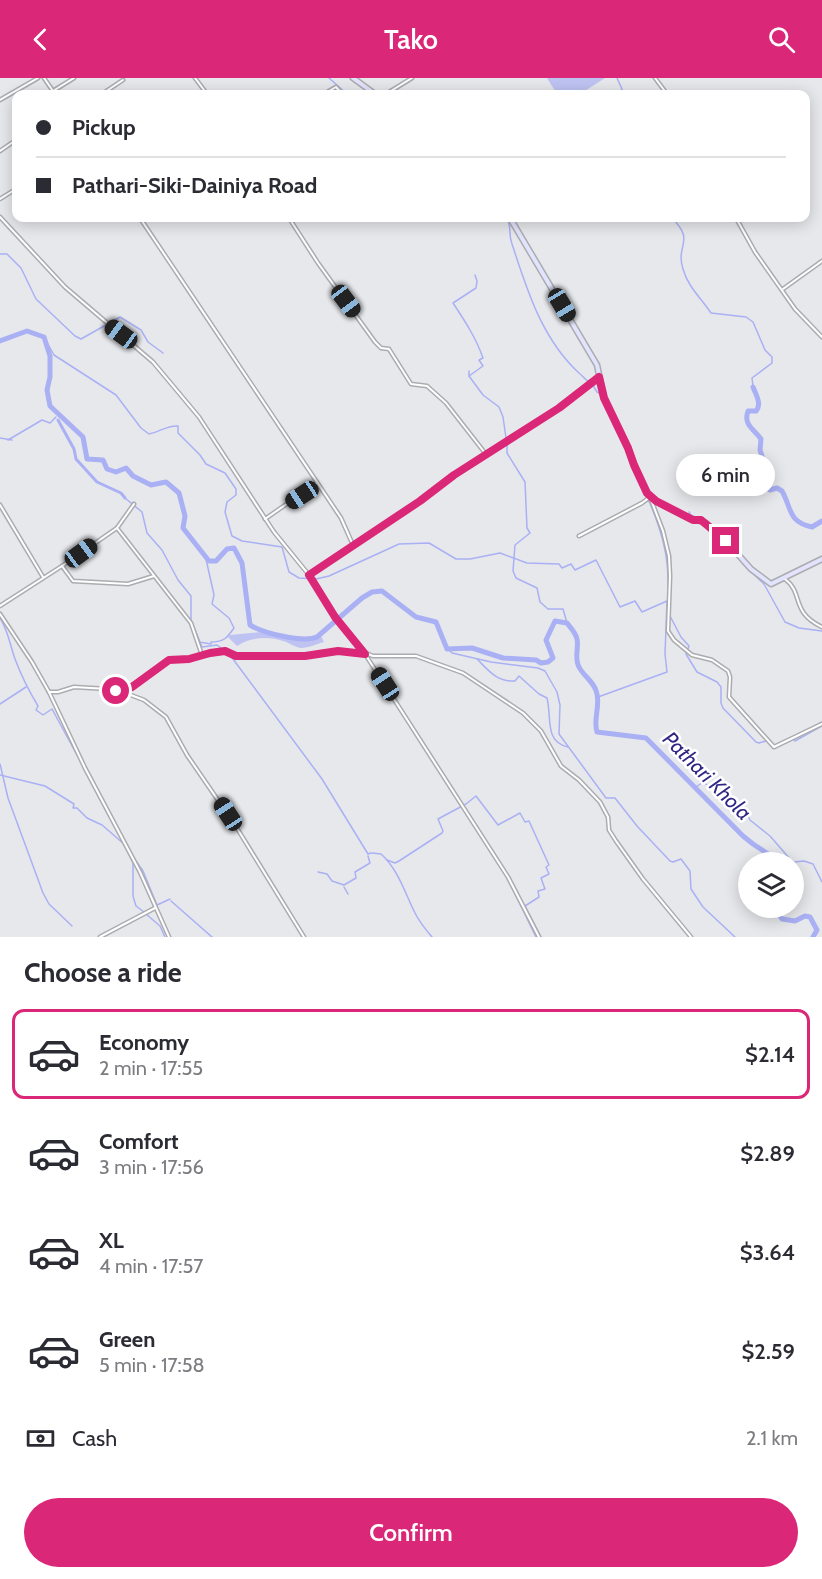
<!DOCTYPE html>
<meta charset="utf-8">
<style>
:root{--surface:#fff;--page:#f7f7f7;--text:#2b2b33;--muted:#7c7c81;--line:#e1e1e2;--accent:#db2777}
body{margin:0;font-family:Cabin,sans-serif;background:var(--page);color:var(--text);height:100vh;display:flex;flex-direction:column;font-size:22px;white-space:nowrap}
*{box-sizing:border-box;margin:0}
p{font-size:20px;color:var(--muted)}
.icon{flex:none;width:33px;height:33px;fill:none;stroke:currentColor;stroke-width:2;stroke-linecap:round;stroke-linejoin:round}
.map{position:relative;height:859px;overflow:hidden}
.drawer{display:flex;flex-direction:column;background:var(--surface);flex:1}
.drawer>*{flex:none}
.hud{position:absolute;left:12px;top:12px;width:798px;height:132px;border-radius:12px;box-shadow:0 3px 15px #0003;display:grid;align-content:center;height:132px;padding:0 24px;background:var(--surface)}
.buttons{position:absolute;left:738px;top:774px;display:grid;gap:12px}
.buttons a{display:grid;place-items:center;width:66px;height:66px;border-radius:50%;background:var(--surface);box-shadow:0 3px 15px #0003;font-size:30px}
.end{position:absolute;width:27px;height:27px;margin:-14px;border:8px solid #db2777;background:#fff;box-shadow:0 0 0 3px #fff}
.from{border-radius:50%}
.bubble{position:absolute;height:42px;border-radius:21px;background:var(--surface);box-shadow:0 3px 15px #0003;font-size:20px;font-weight:600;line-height:42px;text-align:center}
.car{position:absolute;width:18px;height:36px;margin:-18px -9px;border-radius:8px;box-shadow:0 0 4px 2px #0007;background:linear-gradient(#222 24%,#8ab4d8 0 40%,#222 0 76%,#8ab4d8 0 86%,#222 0)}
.hud b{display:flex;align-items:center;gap:21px;height:57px;font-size:22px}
.hud b+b{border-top:2px solid var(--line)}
.hud i{width:15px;height:15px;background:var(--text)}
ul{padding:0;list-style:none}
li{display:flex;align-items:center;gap:18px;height:90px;margin:0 12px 9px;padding:0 12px;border:3px solid transparent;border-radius:12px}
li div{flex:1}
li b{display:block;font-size:22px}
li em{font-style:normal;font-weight:600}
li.active{border-color:var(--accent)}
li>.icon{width:54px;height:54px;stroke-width:1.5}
h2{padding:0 24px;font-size:27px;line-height:72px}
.pay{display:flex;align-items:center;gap:15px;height:66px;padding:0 24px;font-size:22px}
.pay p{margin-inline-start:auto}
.cta{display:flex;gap:12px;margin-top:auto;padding:12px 24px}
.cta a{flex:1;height:69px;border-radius:36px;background:var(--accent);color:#fff;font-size:24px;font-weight:600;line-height:69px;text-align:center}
header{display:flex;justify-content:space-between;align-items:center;height:78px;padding:0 24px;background:var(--accent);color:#fff;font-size:27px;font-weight:600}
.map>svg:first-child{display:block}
.green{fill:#bec3f2}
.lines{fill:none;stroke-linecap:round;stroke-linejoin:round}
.stream{stroke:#aab0f4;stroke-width:1.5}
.canal{stroke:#aab0f4;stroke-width:3}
.river{stroke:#aab0f4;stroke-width:5}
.street-casing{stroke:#abacb0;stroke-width:5}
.secondary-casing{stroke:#abacb0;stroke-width:7}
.street{stroke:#fff;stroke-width:2}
.secondary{stroke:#e2e3fc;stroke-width:4}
.route{stroke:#db2777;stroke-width:8}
.labels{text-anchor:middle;stroke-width:5;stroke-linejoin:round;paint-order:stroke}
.water-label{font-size:21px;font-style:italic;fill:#302685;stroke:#fff}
</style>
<header><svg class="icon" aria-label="back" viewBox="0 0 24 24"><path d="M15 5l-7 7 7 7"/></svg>Tako<svg class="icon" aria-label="search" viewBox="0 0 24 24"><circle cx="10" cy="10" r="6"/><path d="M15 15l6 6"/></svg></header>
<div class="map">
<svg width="822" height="859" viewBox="0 0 822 859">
<rect width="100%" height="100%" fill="#e7e8ec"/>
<!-- green -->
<g class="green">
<polygon points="547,0 605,0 580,16 557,16"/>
<path d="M262 554 309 563 320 556 324 564C317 566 308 570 301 570 294 569 290 565 283 563 269 558 250 559 237 568L228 559 230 557Z"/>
</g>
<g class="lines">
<!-- stream -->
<g class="stream">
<polyline points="329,0 347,16"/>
<polyline points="617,0 622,11 619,16"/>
<path d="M507 140C512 150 508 156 512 166 527 212 542 261 579 295 583 298 584 301 589 304"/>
<path d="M672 140C696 164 675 166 683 191 688 209 701 220 711 235L746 239 753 244 765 272 772 279V285L752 300 753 308"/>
<polyline points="0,176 7,176 21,190 36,221 75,258 81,261 120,239 141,252 148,264 163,275"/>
<path d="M44 259 54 277 116 317 141 350 149 356C159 354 168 347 178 348V355L200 377 206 386 225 395 236 411V417L227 424 225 434 232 458 242 463 282 469 289 494 299 500 316 501 329 498 399 466 429 465 456 481H470L500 475 527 485 559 486 562 490 571 486 575 492 596 482 620 529 635 523 642 534 667 523 665 576 667 594 598 619"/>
<polyline points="469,293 469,298 483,317 499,329 503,339 506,360"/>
<path d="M469 298 483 288 479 282 483 280C476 260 465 243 453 225L476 210 477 203 475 197"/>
<polyline points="592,306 597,314 601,316 616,350"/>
<polyline points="620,357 647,420"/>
<polyline points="0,360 12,362"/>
<polyline points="8,362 42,342 50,345 56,339"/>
<polyline points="507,365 507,375 525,404 527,450 530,455 515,467 513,493 516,500 537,510 540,524 548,531 563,531 567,545"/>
<polyline points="125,420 142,434 147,455 162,472 178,502 191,518 191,542 202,569 217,567 230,577 322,701 368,776 371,775"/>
<path d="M649 423C661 451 669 478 668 509"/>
<polyline points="689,434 692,439"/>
<polyline points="737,478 746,489 764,506 785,544 799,550 822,553"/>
<polyline points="670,538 681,559 689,568 686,576 697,594 717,604 721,609 721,625 723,630 756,664 759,665 769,662"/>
<path d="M0 540C8 552 10 567 15 581 21 597 29 613 38 628L36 632 43 637 52 631 77 677"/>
<path d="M199 564 211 566V564C224 564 227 560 234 550L229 540 212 526 214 517 206 481"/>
<polyline points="448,571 452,575 491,584 538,590 545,593 557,614 560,627 559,656 606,720 615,720 637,748 670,783 673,784 681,781 690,793 691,811 703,829 735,859"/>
<path d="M477 581C489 593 497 604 515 603L519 598 539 616 547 620C552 639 544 664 568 669"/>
<polyline points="0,626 26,609"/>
<polyline points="809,651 822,644"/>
<polyline points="793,661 795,663 822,648"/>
<polyline points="0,686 8,720 43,815 49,826 72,848"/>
<polyline points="0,697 45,708 74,726 73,730 77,730 87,740 102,747 124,766 133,785 133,818 136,828 144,834"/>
<polyline points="696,709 703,704 746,734 750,742 770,758 790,781 794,784 804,783 813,786 822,804"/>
<polyline points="461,728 508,801 536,859"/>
<path d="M372 775 381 776C398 791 405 815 415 835 419 843 426 852 432 859"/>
<polyline points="387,782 395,785 399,783 442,755 443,753 438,741 466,726 476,718 498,747 520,735 525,744 529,743 549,787 546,789 549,796 541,800 545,811 538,813 539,819 525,828 541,859"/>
<polyline points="136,783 143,793 157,827 170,821"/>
<polyline points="318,794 327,796 332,803 344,807 356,800 355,794 370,785 368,778"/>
<polyline points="344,809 348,816"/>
<polyline points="171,823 212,859"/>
<polyline points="146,836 160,848 165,859"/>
</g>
<!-- canal -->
<polyline class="canal" points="58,342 74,371 76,381 97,404 121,415 125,420"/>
<!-- river -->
<g class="river">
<path d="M0 263 27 253 44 259 50 278V299L47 312 50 328 83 359 87 381 103 382 107 391 116 394 126 390 133 398 151 407 166 404 179 415 185 438 183 450 209 483H216L227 471 234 470 242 485 250 547C263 555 303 565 317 559L362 520 372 514 382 513 416 539 436 544 447 571 472 570 503 580 536 582 541 585 548 584 553 580 546 562 555 543 567 545C570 549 576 555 577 561 579 570 574 580 579 589 584 599 595 604 597 616 600 629 593 642 597 654L646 660 743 758 753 766 777 782 778 784"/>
<path d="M753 309C756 317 762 326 756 333H748C743 347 754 351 761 361L760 372 764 384 762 400 766 410 770 412 777 410 782 413C792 431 788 444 812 449L822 443"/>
<polyline points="775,830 782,841 795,843 805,838 810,839 817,852 813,859"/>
</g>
<!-- street casing -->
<g class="street-casing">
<g id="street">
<polyline points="44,0 55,16"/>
<polyline points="195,0 207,16"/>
<polyline points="655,0 667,16"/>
<polyline points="53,13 74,0"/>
<polyline points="102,16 123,2"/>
<polyline points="324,16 336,9 342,16"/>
<polyline points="386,16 412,0"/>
<polyline points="0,22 38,0"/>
<polyline points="0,73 16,62"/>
<polyline points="0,121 16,111"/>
<polyline points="0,139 65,209 153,284 199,339 274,454 309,497 335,539 361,573 373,578 416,578 463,595 523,635 541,653 561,688 579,702 600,724 608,739 609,752 616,763 643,801 691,859"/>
<polyline points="140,140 341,440 353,467"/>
<polyline points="289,140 318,185 375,264 381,270 389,271 411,306 427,308 446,325 485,375"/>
<polyline points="736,140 755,174 795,231 822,259"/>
<polyline points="783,211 822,183"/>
<polyline points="0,427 43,499"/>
<polyline points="265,441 317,405"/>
<polyline points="117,450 134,426"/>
<polyline points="579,458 642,425 650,419 663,453 669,478 670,498 668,553 674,562 692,577 712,582 728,593 730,599 729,619 774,669 822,646"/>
<polyline points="62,488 117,450 191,545 202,577"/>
<polyline points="309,497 420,423 454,397 559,329 599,299"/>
<path d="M785 501C804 515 790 534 822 549"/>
<polyline points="0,528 62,488 73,503 128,506 154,498"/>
<polyline points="0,536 32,584 49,614 85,690 140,794 169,859"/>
<polyline points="125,612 128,616 144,622 166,639 187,677 235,747 304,859"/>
<polyline points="49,614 58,614 74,609 125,612 169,582 189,581 226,573 236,578 305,578 338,573 365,576 508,799 539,859"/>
<polyline points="100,859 155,830"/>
</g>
</g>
<!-- secondary casing -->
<g class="secondary-casing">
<g id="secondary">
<polyline points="353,0 375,16"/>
<polyline points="510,140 597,287 604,320 628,370 634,387 647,415 656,423 687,439 706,445 726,463 751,491 771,506 822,481"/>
</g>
</g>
<!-- street -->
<use href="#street" class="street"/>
<!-- secondary -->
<use href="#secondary" class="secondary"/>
</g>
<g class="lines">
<!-- route -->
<polyline class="route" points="116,613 125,612 132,609 169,582 189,581 210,575 225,573 236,578 305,578 338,573 365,576 335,539 309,497 420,423 454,397 559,330 599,299 604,320 628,370 634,387 647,415 656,423 693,442 701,442 726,463"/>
</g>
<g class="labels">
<!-- water labels -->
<g class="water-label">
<text transform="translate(707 698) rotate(45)" y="7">Pathari Khola</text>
</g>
</g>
</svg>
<div class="buttons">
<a><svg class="icon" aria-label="layers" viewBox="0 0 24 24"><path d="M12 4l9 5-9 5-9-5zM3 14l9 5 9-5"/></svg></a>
</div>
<i class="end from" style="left:116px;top:613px"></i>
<i class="end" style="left:726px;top:463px"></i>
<div class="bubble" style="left:676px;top:376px;width:99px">6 min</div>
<i class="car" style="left:346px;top:223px;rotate:143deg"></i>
<i class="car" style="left:562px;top:227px;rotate:149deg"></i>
<i class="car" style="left:121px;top:256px;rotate:306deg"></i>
<i class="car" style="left:302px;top:417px;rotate:237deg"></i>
<i class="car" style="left:81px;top:475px;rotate:54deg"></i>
<i class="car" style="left:385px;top:606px;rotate:327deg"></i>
<i class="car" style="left:228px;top:736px;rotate:327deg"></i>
<div class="hud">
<b><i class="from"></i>Pickup</b>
<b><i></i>Pathari-Siki-Dainiya Road</b>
</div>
</div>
<section class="drawer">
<h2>Choose a ride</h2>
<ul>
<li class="active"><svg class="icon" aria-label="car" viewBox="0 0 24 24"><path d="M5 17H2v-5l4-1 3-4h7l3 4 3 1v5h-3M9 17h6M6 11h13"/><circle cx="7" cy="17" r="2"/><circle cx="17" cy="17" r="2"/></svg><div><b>Economy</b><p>2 min · 17:55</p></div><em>$2.14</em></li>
<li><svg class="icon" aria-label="car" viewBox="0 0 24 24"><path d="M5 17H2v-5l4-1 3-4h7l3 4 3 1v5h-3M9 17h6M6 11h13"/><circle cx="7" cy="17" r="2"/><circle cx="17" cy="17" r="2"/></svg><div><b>Comfort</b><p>3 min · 17:56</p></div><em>$2.89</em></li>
<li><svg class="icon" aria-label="car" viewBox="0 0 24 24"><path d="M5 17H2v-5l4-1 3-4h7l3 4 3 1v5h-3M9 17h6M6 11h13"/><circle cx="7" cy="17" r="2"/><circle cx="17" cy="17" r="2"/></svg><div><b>XL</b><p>4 min · 17:57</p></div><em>$3.64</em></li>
<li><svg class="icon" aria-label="car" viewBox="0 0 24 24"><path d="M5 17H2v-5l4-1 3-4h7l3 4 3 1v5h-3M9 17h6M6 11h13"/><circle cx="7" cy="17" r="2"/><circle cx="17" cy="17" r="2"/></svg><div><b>Green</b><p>5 min · 17:58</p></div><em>$2.59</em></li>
</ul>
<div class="pay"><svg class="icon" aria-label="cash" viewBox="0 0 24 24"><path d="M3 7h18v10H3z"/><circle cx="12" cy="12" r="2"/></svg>Cash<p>2.1 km</p></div>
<div class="cta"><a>Confirm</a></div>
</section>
